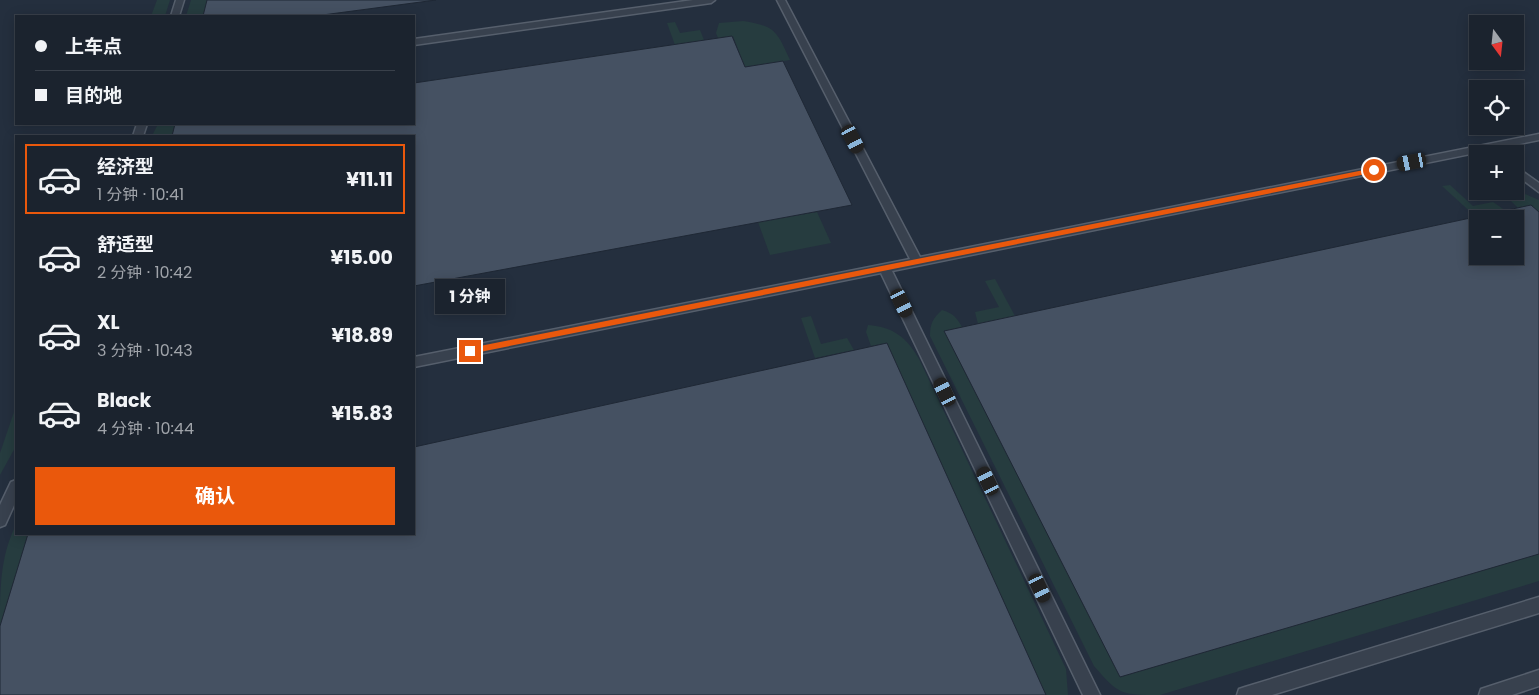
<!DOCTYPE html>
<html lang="zh">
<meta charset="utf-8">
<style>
:root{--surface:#1b232e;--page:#242b36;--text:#f1f3f6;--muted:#a0a4aa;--line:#39404a;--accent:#ea580c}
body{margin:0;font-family:Poppins,"Noto Sans SC",sans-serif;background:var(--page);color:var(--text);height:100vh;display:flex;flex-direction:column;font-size:19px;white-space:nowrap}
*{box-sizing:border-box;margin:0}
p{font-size:16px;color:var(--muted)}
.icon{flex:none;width:28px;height:28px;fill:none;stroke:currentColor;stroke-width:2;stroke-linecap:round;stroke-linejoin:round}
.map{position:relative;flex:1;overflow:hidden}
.sheet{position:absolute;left:15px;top:135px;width:400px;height:400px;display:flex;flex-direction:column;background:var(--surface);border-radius:0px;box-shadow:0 2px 12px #0003,0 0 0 1px var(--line)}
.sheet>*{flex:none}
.banner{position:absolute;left:15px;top:15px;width:400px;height:110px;border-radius:0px;box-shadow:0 2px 12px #0003,0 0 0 1px var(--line);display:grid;align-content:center;height:110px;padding:0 20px;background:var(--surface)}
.needle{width:32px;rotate:165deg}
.fabs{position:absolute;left:1469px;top:15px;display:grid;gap:10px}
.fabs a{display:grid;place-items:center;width:55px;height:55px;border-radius:0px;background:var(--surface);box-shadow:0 2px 12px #0003,0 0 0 1px var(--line);font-size:25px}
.end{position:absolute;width:22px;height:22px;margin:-11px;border:6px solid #ea580c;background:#fff;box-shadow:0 0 0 2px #fff}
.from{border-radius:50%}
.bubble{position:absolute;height:35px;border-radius:0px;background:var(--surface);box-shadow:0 2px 12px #0003,0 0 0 1px var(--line);font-size:16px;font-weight:700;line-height:35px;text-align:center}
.car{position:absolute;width:15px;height:30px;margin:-15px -8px;border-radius:6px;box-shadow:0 0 4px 1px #0007;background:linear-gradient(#222 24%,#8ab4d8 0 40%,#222 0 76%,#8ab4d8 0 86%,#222 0)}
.banner b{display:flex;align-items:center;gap:18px;height:48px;font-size:19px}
.banner b+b{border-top:1px solid var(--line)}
.banner i{width:12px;height:12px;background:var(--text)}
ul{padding:9px 0 0;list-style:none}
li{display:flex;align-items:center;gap:15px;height:70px;margin:0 10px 8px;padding:0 10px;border:2px solid transparent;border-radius:0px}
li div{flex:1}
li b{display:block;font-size:19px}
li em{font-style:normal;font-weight:700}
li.active{border-color:var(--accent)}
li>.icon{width:45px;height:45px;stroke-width:1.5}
.primary-button{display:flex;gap:10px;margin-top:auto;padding:10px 20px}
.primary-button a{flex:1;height:58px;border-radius:0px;background:var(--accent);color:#fff;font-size:20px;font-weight:700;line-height:58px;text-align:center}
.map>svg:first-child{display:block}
.green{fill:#263c3f}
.building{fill:#455162;stroke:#1f2835;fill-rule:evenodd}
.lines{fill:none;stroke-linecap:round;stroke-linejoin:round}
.service-casing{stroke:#565f6c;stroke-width:3}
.service{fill:#38414e;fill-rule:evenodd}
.route{fill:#ea580c}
</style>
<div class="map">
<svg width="1539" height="695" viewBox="0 0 1539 695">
<rect width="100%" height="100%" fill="#242f3e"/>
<!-- green -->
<g class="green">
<polygon points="157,0 170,0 165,16 151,16"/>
<polygon points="191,0 207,0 203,16 186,16"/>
<path d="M743 21C776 26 777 32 790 60L745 67 733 36 718 38 716 33 719 23Z"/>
<polygon points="675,22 680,33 700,30 704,40 675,45 667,23"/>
<polygon points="158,124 175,124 172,136 152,136"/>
<polygon points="1450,185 1473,206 1493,202 1506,211 1476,217 1442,186"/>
<polygon points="1505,192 1525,194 1539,200 1539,212 1531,205 1518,208 1507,197"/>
<polygon points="817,212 831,243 770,255 758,222"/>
<polygon points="995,279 1015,316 978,324 975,312 999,307 985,281"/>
<path d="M942 310C953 313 957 318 962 327L944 331 1120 677 1539 554V581L1160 695C1121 695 1119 695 1094 666L930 336C930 324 933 318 942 310Z"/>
<polygon points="811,316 821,344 847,338 854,350 815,358 801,318"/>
<path d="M868 325C894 327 907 338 919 359L1066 669 1068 695H1046L887 343 871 346 866 332Z"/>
<polygon points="16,406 16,446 0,475 0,453"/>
<path d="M16 525V534H28L0 626C0 590 0 556 16 525Z"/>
</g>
<!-- building -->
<g class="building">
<polygon points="207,0 436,0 315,16 203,16"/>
<polygon points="732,36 745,67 783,61 852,205 414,286 414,136 172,136 175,124 414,124 414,83"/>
<path d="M1531 205 1539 212V554L1120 677 944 331ZM1478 219H1515V256H1478Z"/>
<polygon points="887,343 1046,695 0,695 0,626 28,534 414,534 414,447"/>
</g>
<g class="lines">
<!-- service casing -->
<g class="service-casing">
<g id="service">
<polygon points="176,0 184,0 179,16 171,16"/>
<polygon points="693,0 715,0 711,3 414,45 414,39"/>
<polygon points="777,0 785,0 920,257 1539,134 1539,140 892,271 1100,695 1083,695 881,273 414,367 414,357 910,259"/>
<polygon points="137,124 147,124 143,136 133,136"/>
<polygon points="1515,166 1539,183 1539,192 1515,174"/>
<polygon points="16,480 16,501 5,525 0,527 0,505 11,482"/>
<polygon points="1539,597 1539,613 1272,695 1237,695 1239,689 1245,687"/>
<polygon points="1539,670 1539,686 1512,695 1479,695 1481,689"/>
</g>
</g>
<!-- service -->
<use href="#service" class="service"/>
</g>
<!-- route -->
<polygon class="route" points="1374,168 1376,168 1376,172 470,354 466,351 470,348"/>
</svg>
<div class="fabs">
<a><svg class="needle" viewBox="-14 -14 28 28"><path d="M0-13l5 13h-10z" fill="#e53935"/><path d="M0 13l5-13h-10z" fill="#a0a4aa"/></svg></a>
<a><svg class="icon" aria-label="locate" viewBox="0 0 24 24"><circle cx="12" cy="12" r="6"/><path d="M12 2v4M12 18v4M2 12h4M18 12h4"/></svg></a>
<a>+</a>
<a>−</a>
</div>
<i class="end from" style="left:1374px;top:170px"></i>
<i class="end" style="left:470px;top:351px"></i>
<div class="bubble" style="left:435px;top:279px;width:70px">1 分钟</div>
<i class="car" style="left:853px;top:139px;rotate:152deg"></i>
<i class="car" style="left:1412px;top:162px;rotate:259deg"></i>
<i class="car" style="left:902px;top:303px;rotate:154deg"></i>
<i class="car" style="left:945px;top:392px;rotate:334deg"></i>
<i class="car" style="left:988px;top:481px;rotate:334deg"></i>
<i class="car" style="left:1040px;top:588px;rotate:155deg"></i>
<div class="banner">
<b><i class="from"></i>上车点</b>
<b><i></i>目的地</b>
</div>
<section class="sheet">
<ul>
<li class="active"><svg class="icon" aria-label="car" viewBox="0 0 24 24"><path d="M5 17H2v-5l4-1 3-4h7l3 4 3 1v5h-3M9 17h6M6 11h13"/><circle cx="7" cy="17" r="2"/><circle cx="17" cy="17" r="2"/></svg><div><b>经济型</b><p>1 分钟 · 10:41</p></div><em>¥11.11</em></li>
<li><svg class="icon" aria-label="car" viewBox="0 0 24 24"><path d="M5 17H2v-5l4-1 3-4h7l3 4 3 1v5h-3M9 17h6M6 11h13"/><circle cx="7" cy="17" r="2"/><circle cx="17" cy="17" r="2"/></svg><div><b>舒适型</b><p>2 分钟 · 10:42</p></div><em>¥15.00</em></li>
<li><svg class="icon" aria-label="car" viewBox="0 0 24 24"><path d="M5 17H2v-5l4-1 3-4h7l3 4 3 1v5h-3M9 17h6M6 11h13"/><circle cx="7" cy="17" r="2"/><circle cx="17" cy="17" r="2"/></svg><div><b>XL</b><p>3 分钟 · 10:43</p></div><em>¥18.89</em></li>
<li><svg class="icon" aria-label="car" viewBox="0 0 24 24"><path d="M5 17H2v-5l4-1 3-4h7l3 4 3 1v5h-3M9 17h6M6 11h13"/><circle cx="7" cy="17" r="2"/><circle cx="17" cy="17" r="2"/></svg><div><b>Black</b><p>4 分钟 · 10:44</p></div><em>¥15.83</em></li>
</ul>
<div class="primary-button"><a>确认</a></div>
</section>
</div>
